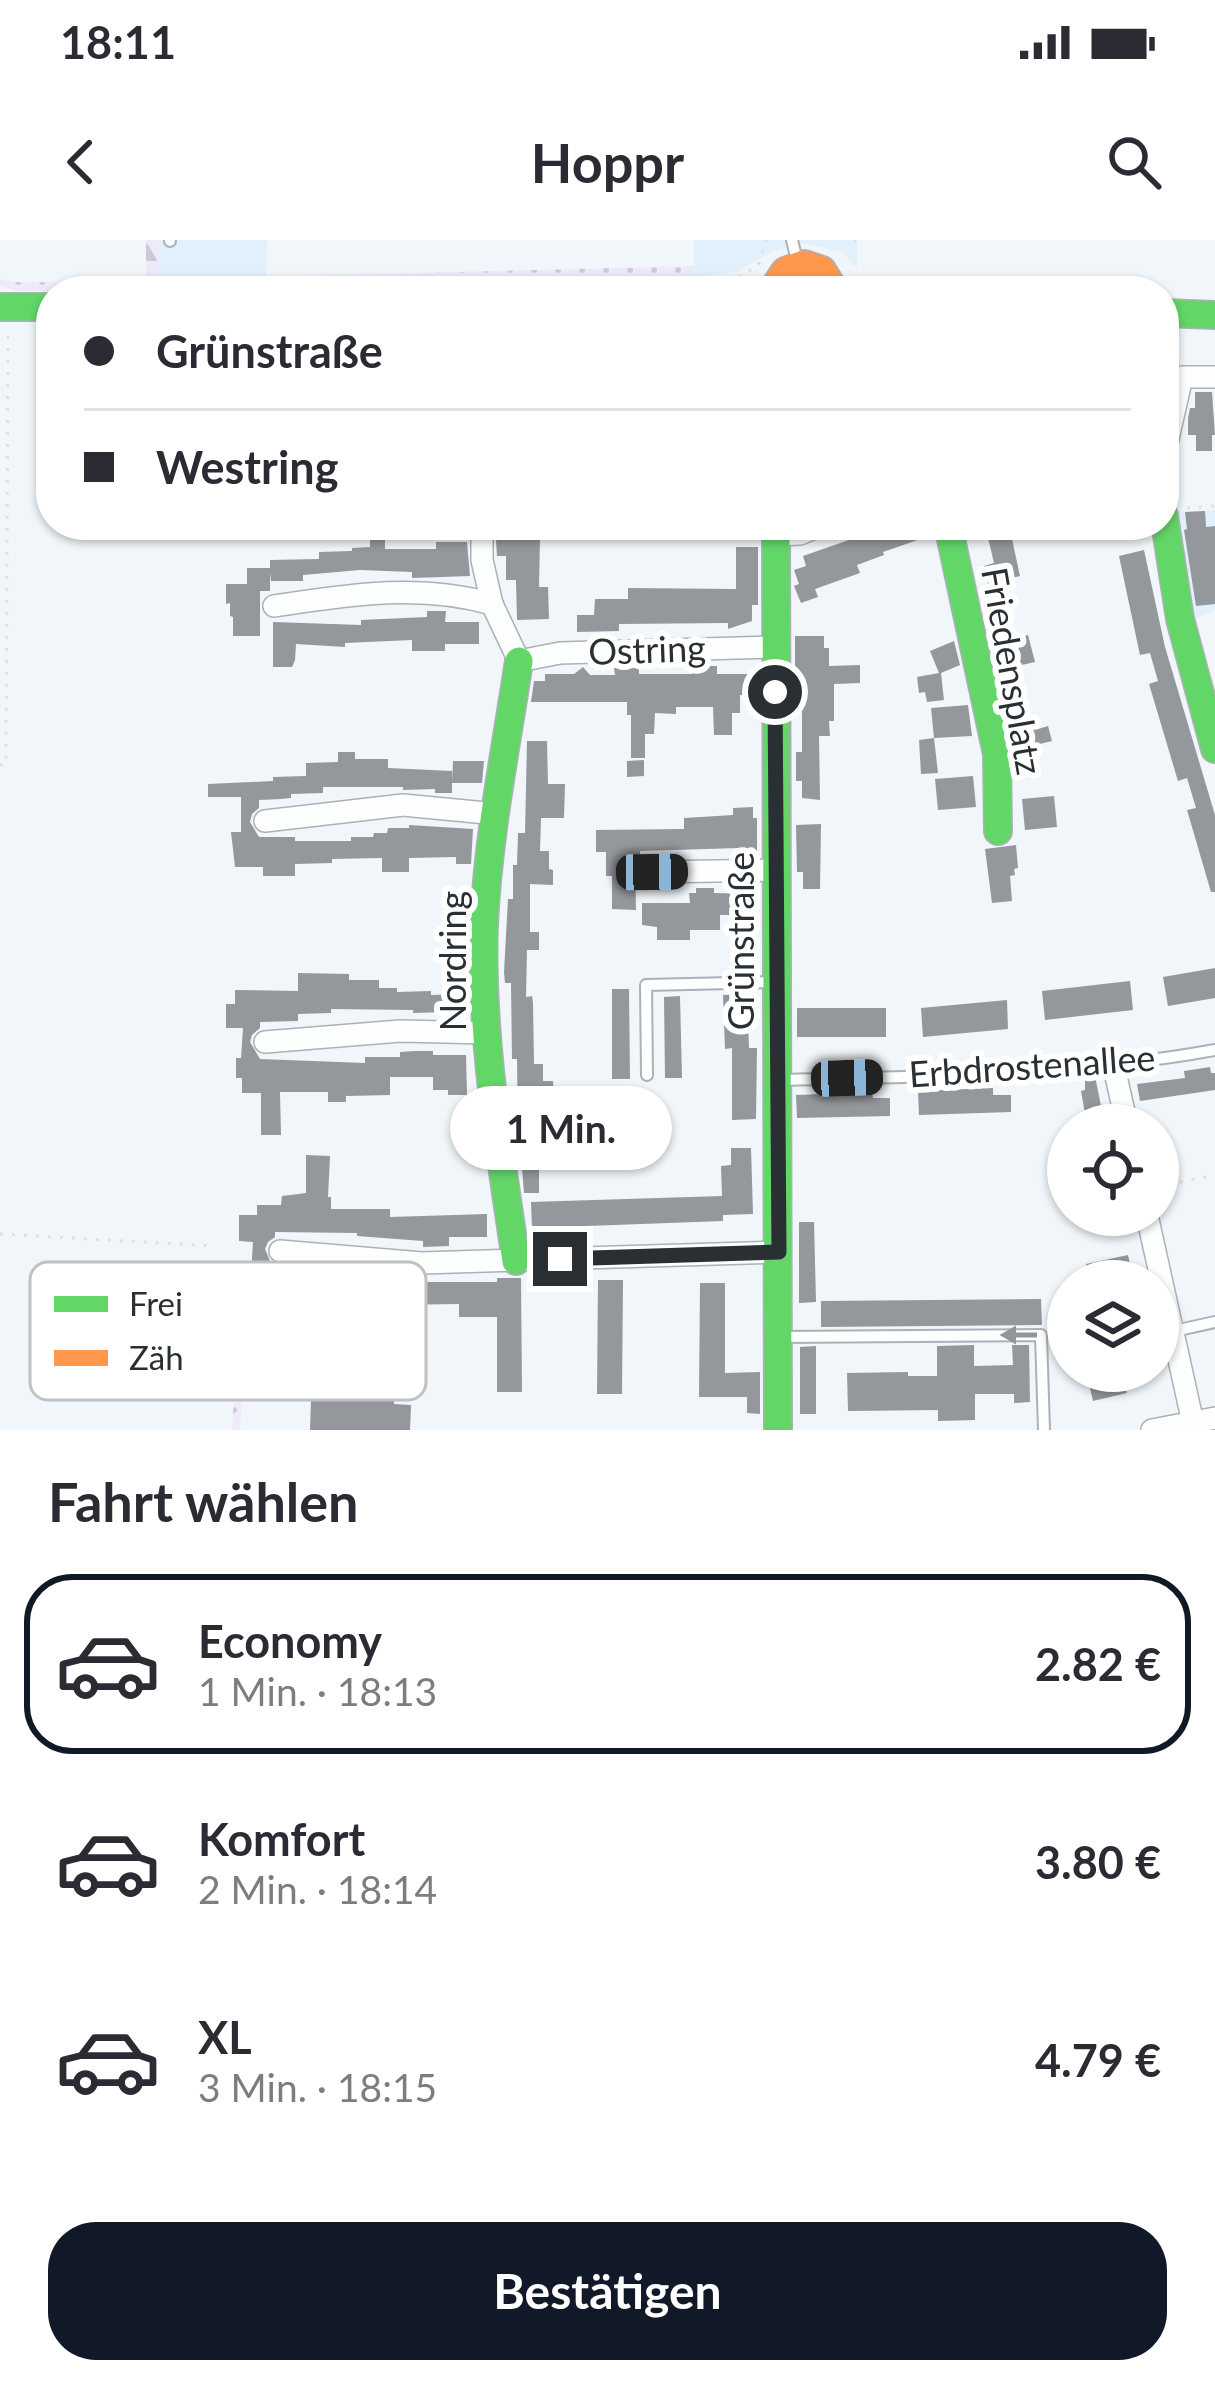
<!DOCTYPE html>
<html lang="de">
<meta charset="utf-8">
<style>
:root{--surface:#fff;--page:#f2f2f3;--text:#2b2b33;--muted:#7c7c81;--line:#e1e1e2;--accent:#111827}
body{margin:0;font-family:Lato,sans-serif;background:var(--page);color:var(--text);height:100vh;display:flex;flex-direction:column;font-size:45px;white-space:nowrap}
*{box-sizing:border-box;margin:0}
p{font-size:39px;color:var(--muted)}
.icon{flex:none;width:66px;height:66px;fill:none;stroke:currentColor;stroke-width:2;stroke-linecap:round;stroke-linejoin:round}
.map{position:relative;height:1190px;overflow:hidden}
.sheet{display:flex;flex-direction:column;background:var(--surface);flex:1}
.sheet>*{flex:none}
.guide{position:absolute;left:36px;top:36px;width:1143px;height:264px;border-radius:48px;box-shadow:0 3px 9px #0004;display:grid;align-content:center;height:264px;padding:0 48px;background:var(--surface)}
.tools{position:absolute;left:1047px;top:864px;display:grid;gap:24px}
.tools a{display:grid;place-items:center;width:132px;height:132px;border-radius:50%;background:var(--surface);box-shadow:0 3px 9px #0004;font-size:60px}
.end{position:absolute;width:54px;height:54px;margin:-27px;border:15px solid #292f33;background:#fff;box-shadow:0 0 0 6px #fff}
.from{border-radius:50%}
.bubble{position:absolute;height:84px;border-radius:42px;background:var(--surface);box-shadow:0 3px 9px #0004;font-size:39px;font-weight:700;line-height:84px;text-align:center}
.car{position:absolute;width:36px;height:72px;margin:-36px -18px;border-radius:15px;box-shadow:0 0 9px 3px #0007;background:linear-gradient(#222 24%,#8ab4d8 0 40%,#222 0 76%,#8ab4d8 0 86%,#222 0)}
.guide b{display:flex;align-items:center;gap:42px;height:114px;font-size:45px}
.guide b+b{border-top:3px solid var(--line)}
.guide i{width:30px;height:30px;background:var(--text)}
ul{padding:0;list-style:none}
li{display:flex;align-items:center;gap:36px;height:180px;margin:0 24px 18px;padding:0 24px;border:6px solid transparent;border-radius:48px}
li div{flex:1}
li b{display:block;font-size:45px}
li em{font-style:normal;font-weight:700}
li.active{border-color:var(--accent)}
li>.icon{width:108px;height:108px;stroke-width:1.5}
h2{padding:0 48px;font-size:54px;line-height:144px}
.primary-button{display:flex;gap:24px;margin-top:auto;padding:24px 48px}
.primary-button a{flex:1;height:138px;border-radius:48px;background:var(--accent);color:#fff;font-size:48px;font-weight:700;line-height:138px;text-align:center}
.status{display:flex;justify-content:space-between;align-items:center;height:84px;padding:0 60px;background:var(--surface);direction:ltr}
.status svg{height:33px;fill:currentColor}
header{display:flex;justify-content:space-between;align-items:center;height:156px;padding:0 48px;background:var(--surface);font-size:54px;font-weight:700}
.map>svg:first-child{display:block}
.built{fill:#e2f0fb}
.grass{fill:url(#grass-dots)}
.forest{fill:url(#forest-firs)}
.building{fill:#94979b}
.lines{fill:none;stroke-linecap:round;stroke-linejoin:round}
.lane-casing{stroke:#acb1b5;stroke-width:14}
.street-casing{stroke:#acb1b5;stroke-width:24}
.fast-casing{stroke:#acb1b5;stroke-width:30}
.slow-casing{stroke:#acb1b5;stroke-width:30}
.path{stroke:#dfe1e1;stroke-width:3;stroke-dasharray:3 9;stroke-linecap:butt}
.lane{stroke:#fdfefe;stroke-width:10}
.street{stroke:#fdfefe;stroke-width:21}
.fast{stroke:#63d668;stroke-width:27}
.slow{stroke:#ff974d;stroke-width:27}
.oneway{fill:#939698}
.route{stroke:#292f33;stroke-width:15}
.labels{text-anchor:middle;stroke-width:12;stroke-linejoin:round;paint-order:stroke}
.street-label{font-size:36px;fill:#292f33;stroke:#fff}
.key{fill:#fff;stroke:#bfc1c2;stroke-width:3}
.key-label{font-size:33px;fill:#292f33}
</style>
<div class="status"><b>18:11</b><svg viewBox="0 0 49 12"><path d="M0 12V9h3v3zM5 12V6h3v6zM10 12V3h3v9zM15 12V0h3v12zM26 1h20v11H26zM47 4h2v5h-2z"/></svg></div>
<header><svg class="icon" aria-label="back" viewBox="0 0 24 24"><path d="M15 5l-7 7 7 7"/></svg>Hoppr<svg class="icon" aria-label="search" viewBox="0 0 24 24"><circle cx="10" cy="10" r="6"/><path d="M15 15l6 6"/></svg></header>
<div class="map">
<svg width="1215" height="1190" viewBox="0 0 1215 1190">
<defs>
<pattern id="grass-dots" width="8" height="8" patternUnits="userSpaceOnUse" patternTransform="scale(3)"><rect width="8" height="8" fill="#eeeafc"/><path d="M2 2h.1M6 6h.1" fill="none" stroke="#ccc9d8" stroke-width="1.8" stroke-linecap="round"/></pattern>
<pattern id="forest-firs" width="22" height="20" patternUnits="userSpaceOnUse" patternTransform="scale(3)"><rect width="22" height="20" fill="#eeeafc"/><path d="M5 1l3.5 6h-7zM16 11l3.5 6h-7z" fill="#ccc9d8"/></pattern>
</defs>
<rect width="100%" height="100%" fill="#f0f6fa"/>
<!-- built -->
<g class="built">
<polygon points="159,0 267,0 266,39 159,40"/>
<polygon points="694,0 857,0 857,28 842,12 804,3 773,11 736,32 694,36"/>
<polygon points="1215,270 1215,370 1188,382 1175,272"/>
</g>
<!-- grass -->
<g class="grass">
<polygon points="694,26 694,36 298,42 270,51 221,50 222,40 298,36"/>
<polygon points="0,39 12,42 146,43 159,40 202,40 201,51 15,51 0,45"/>
<polygon points="235,1022 249,1022 240,1190 232,1190 239,1059"/>
</g>
<!-- forest -->
<polygon class="forest" points="146,0 159,0 159,40 146,43"/>
<!-- building -->
<g class="building">
<polygon points="1195,152 1212,152 1215,195 1212,195 1212,211 1196,211 1196,195 1188,195 1188,178 1190,168 1195,168"/>
<polygon points="1205,271 1206,287 1215,286 1215,364 1196,366 1184,290 1187,289 1185,272"/>
<polygon points="495,285 531,285 530,298 540,298 539,347 548,347 549,379 517,380 516,340 506,340 506,316 497,316"/>
<polygon points="892,285 930,285 932,295 883,312 884,315 857,325 860,333 815,349 818,357 801,363 794,346 799,344 794,330 806,326 803,316"/>
<polygon points="985,285 1009,285 1020,336 988,344 984,326 994,323"/>
<polygon points="370,300 385,300 385,309 436,309 436,302 467,302 470,336 412,338 412,332 360,330 303,335 303,341 271,341 270,333 270,351 260,351 260,396 233,396 233,377 230,376 230,363 226,364 226,344 247,344 247,328 270,328 270,320 319,319 319,312 352,311 352,308 370,307"/>
<polygon points="736,307 758,307 758,365 752,365 752,381 728,389 728,383 619,384 619,391 577,392 577,375 594,375 595,359 628,359 628,348 736,349"/>
<polygon points="1144,310 1165,407 1215,575 1215,652 1211,652 1187,570 1196,568 1187,538 1178,541 1149,444 1158,441 1150,413 1140,415 1119,316"/>
<polygon points="427,371 446,371 445,382 479,382 479,404 445,404 445,411 412,411 412,400 345,403 345,407 296,404 295,420 292,427 273,427 273,382 361,385 361,380 427,377"/>
<polygon points="1012,395 1014,398 1028,395 1035,422 1013,427 1018,448 1003,452 991,400"/>
<polygon points="795,396 824,396 824,408 829,408 829,426 860,425 860,443 834,444 834,481 829,481 830,496 819,496 820,560 802,558 802,541 796,541 796,512 802,512 802,449 795,449"/>
<polygon points="954,401 960,425 941,433 944,460 927,462 925,452 919,453 917,437 939,433 930,411"/>
<polygon points="692,426 717,426 717,434 757,434 757,455 740,455 740,473 732,473 732,495 714,495 713,467 676,467 676,474 655,473 654,494 645,494 645,518 631,518 631,475 627,475 627,462 531,462 534,441 545,441 545,434 574,434 583,427 590,435 615,435 614,428 639,428 639,434 692,434"/>
<polygon points="968,465 972,496 934,498 931,468"/>
<polygon points="1031,475 1035,490 1048,486 1052,501 1016,510 1009,480"/>
<polygon points="934,498 938,533 921,534 919,500"/>
<polygon points="527,501 547,501 548,544 565,544 564,578 541,578 540,611 549,611 549,629 553,630 553,645 530,644 530,692 539,692 539,710 527,710 526,757 532,756 533,763 534,824 543,824 543,841 553,841 555,874 555,899 544,899 544,928 539,928 539,953 524,953 522,928 530,928 529,899 518,898 517,819 512,819 511,743 505,743 504,732 508,659 513,659 513,625 517,625 518,593 525,593"/>
<polygon points="338,512 355,512 355,519 388,519 388,528 452,531 452,553 435,553 435,549 403,550 403,547 323,547 323,553 291,554 291,558 281,559 259,560 259,568 252,574 250,582 259,597 295,597 295,601 351,601 351,597 373,597 374,593 387,593 388,588 409,588 409,585 473,589 471,624 456,624 456,617 409,618 409,632 382,632 382,618 332,619 332,623 295,624 295,636 263,636 263,627 235,627 231,592 241,592 241,557 208,557 208,544 273,541 273,537 306,536 306,523 338,522"/>
<polygon points="644,520 644,536 627,537 627,521"/>
<polygon points="453,521 484,521 482,543 452,543"/>
<polygon points="973,536 976,567 938,570 935,539"/>
<polygon points="1054,556 1057,587 1025,590 1022,559"/>
<polygon points="753,567 753,578 757,578 757,614 740,614 739,608 640,611 640,623 635,625 636,670 612,669 612,636 606,636 606,612 596,612 596,590 684,589 684,578 733,575 733,568"/>
<polygon points="821,584 820,649 803,649 803,632 797,632 796,585"/>
<polygon points="1016,605 1018,628 1014,629 1015,635 1010,636 1012,661 992,663 985,609"/>
<polygon points="696,648 714,648 714,653 753,654 753,675 720,675 720,690 690,690 690,700 657,700 657,687 642,685 642,663 690,663 689,653 696,653"/>
<rect x="445" y="684" width="16" height="18"/>
<polygon points="1215,728 1215,758 1168,766 1163,737"/>
<polygon points="298,733 349,734 349,740 379,740 379,748 397,748 397,752 431,751 431,755 464,754 465,776 447,776 447,772 413,773 413,770 331,769 331,773 298,774 298,781 260,782 260,788 252,795 250,802 260,819 365,823 365,817 400,817 400,812 415,811 433,811 433,815 466,815 467,855 448,855 448,850 433,850 433,837 390,837 390,855 346,856 346,862 328,862 328,852 280,852 281,895 261,895 261,853 242,853 242,838 236,838 236,818 241,818 243,788 226,788 226,764 235,764 235,750 298,751"/>
<polygon points="1130,741 1133,770 1045,780 1042,751"/>
<polygon points="612,749 629,749 630,839 612,839"/>
<polygon points="747,754 749,808 757,808 756,879 732,880 732,808 725,809 723,755"/>
<polygon points="680,756 682,838 665,838 664,757"/>
<polygon points="1007,760 1008,789 923,797 921,768"/>
<rect x="797" y="768" width="89" height="29"/>
<polygon points="1210,827 1211,833 1215,833 1215,850 1140,861 1137,844 1185,838 1184,831"/>
<polygon points="1095,836 1100,861 1105,885 1087,885 1081,851 1085,850 1085,837"/>
<polygon points="993,848 993,855 1011,855 1011,872 919,875 918,851"/>
<polygon points="872,852 873,858 890,858 890,876 797,878 796,855"/>
<polygon points="731,908 751,908 753,974 723,975 723,981 532,988 531,962 722,956 721,926 731,925"/>
<polygon points="306,915 330,916 328,957 331,957 331,969 390,969 390,977 487,974 487,997 449,997 449,1006 423,1007 423,1001 357,996 357,993 275,992 275,997 268,1002 265,1009 271,1023 274,1026 286,1027 286,1034 320,1035 320,1039 355,1040 355,1042 497,1042 497,1038 521,1038 522,1152 497,1152 497,1077 459,1077 459,1064 390,1065 390,1083 372,1083 373,1076 338,1076 338,1062 321,1061 321,1056 303,1056 304,1054 294,1054 294,1051 250,1051 253,1002 239,1001 239,975 257,975 257,965 281,965 282,956 306,953"/>
<polygon points="799,982 814,982 816,1062 799,1063"/>
<polygon points="1128,1015 1134,1041 1090,1041 1086,1024"/>
<polygon points="598,1040 623,1040 622,1154 597,1154"/>
<polygon points="700,1043 725,1043 725,1133 760,1132 760,1174 747,1173 747,1157 699,1157"/>
<polygon points="1041,1059 1042,1085 821,1087 821,1061"/>
<polygon points="974,1105 974,1126 1013,1125 1012,1105 1029,1105 1030,1162 1014,1163 1014,1154 975,1154 975,1180 938,1181 938,1170 848,1171 847,1133 908,1132 908,1136 937,1136 937,1106"/>
<polygon points="816,1106 816,1174 800,1174 800,1107"/>
<polygon points="347,1113 373,1114 373,1156 394,1157 394,1164 411,1165 410,1190 310,1190 311,1160 356,1160 356,1130 347,1130"/>
<polygon points="1086,1131 1121,1131 1127,1153 1093,1161"/>
</g>
<g class="lines">
<!-- lane casing -->
<g class="lane-casing">
<g id="lane">
<polyline points="792,0 797,21"/>
<polyline points="170,1 170,0"/>
<polyline points="647,835 646,745 775,742"/>
<path d="M781 840C925 836 1073 836 1215 810"/>
<polyline points="1174,1091 1215,1082"/>
<polyline points="779,1097 1041,1095 1044,1190"/>
</g>
</g>
<!-- street casing -->
<g class="street-casing">
<g id="street">
<polyline points="1164,241 1165,212 1182,137 1215,137"/>
<polyline points="482,293 482,320 492,364"/>
<polyline points="776,295 800,294 822,285"/>
<path d="M274 366C348 355 419 343 492 364L519 421 560 413 775 407"/>
<polyline points="265,581 403,565 497,574"/>
<polyline points="652,632 777,630"/>
<polyline points="265,802 400,791 488,793"/>
<polyline points="1113,823 1127,885"/>
<polyline points="1147,975 1193,1183"/>
<polyline points="280,1011 422,1023 779,1012"/>
<polyline points="1152,1190 1215,1178"/>
</g>
</g>
<!-- fast casing -->
<g class="fast-casing">
<g id="fast">
<polyline points="0,67 51,67"/>
<polyline points="1164,73 1215,75"/>
<polyline points="1164,276 1180,379 1215,509"/>
<polyline points="776,285 778,1190"/>
<polyline points="948,285 997,514 998,591"/>
<path d="M516 1021C500 910 480 797 484 684 488 596 506 508 519 421"/>
</g>
</g>
<!-- slow casing -->
<g class="slow-casing">
<polyline id="slow" points="772,51 785,31 804,24 822,30 835,51"/>
</g>
<!-- path -->
<g class="path">
<polyline points="855,0 855,7"/>
<polyline points="736,40 737,51"/>
<polyline points="859,41 875,45 874,51"/>
<polyline points="283,51 304,46 736,38 758,26 766,0"/>
<polyline points="1187,268 1215,266"/>
<polyline points="0,525 6,525 8,90"/>
<polyline points="1158,940 1171,936 1180,942 1215,935"/>
<polyline points="0,994 214,1006"/>
</g>
<!-- lane -->
<use href="#lane" class="lane"/>
<!-- street -->
<use href="#street" class="street"/>
<!-- fast -->
<use href="#fast" class="fast"/>
<!-- slow -->
<use href="#slow" class="slow"/>
</g>
<!-- one-way arrows -->
<defs><path id="oneway-solid" d="M-6-.8H1V-3.2L6.5 0L1 3.2V.8H-6Z" transform="scale(3)"/></defs>
<use class="oneway" href="#oneway-solid" transform="translate(1019 1095) rotate(180)"/>
<g class="lines">
<!-- route -->
<polyline class="route" points="560,1019 779,1012 775,452"/>
</g>
<g class="labels">
<!-- street labels -->
<g class="street-label">
<text transform="translate(647 410) rotate(-2)" y="13">Ostring</text>
<text transform="translate(1012 431) rotate(80)" y="13">Friedensplatz</text>
<text transform="translate(741 701) rotate(-90)" y="13">Grünstraße</text>
<text transform="translate(453 721) rotate(-90)" y="13">Nordring</text>
<text transform="translate(1032 826) rotate(-4)" y="13">Erbdrostenallee</text>
</g>
</g>
<!-- legend -->
<rect x="30" y="1022" width="396" height="138" rx="18" class="key"/>
<rect x="54" y="1056" width="54" height="16" fill="#63d668"/>
<rect x="54" y="1110" width="54" height="16" fill="#ff974d"/>
<g class="key-label">
<text x="129" y="1076">Frei</text>
<text x="129" y="1130">Zäh</text>
</g>
</svg>
<div class="tools">
<a><svg class="icon" aria-label="locate" viewBox="0 0 24 24"><circle cx="12" cy="12" r="6"/><path d="M12 2v4M12 18v4M2 12h4M18 12h4"/></svg></a>
<a><svg class="icon" aria-label="layers" viewBox="0 0 24 24"><path d="M12 4l9 5-9 5-9-5zM3 14l9 5 9-5"/></svg></a>
</div>
<i class="end from" style="left:775px;top:452px"></i>
<i class="end" style="left:560px;top:1019px"></i>
<div class="bubble" style="left:450px;top:846px;width:222px">1 Min.</div>
<i class="car" style="left:652px;top:632px;rotate:89deg"></i>
<i class="car" style="left:847px;top:838px;rotate:88deg"></i>
<div class="guide">
<b><i class="from"></i>Grünstraße</b>
<b><i></i>Westring</b>
</div>
</div>
<section class="sheet">
<h2>Fahrt wählen</h2>
<ul>
<li class="active"><svg class="icon" aria-label="car" viewBox="0 0 24 24"><path d="M5 17H2v-5l4-1 3-4h7l3 4 3 1v5h-3M9 17h6M6 11h13"/><circle cx="7" cy="17" r="2"/><circle cx="17" cy="17" r="2"/></svg><div><b>Economy</b><p>1 Min. · 18:13</p></div><em>2.82 €</em></li>
<li><svg class="icon" aria-label="car" viewBox="0 0 24 24"><path d="M5 17H2v-5l4-1 3-4h7l3 4 3 1v5h-3M9 17h6M6 11h13"/><circle cx="7" cy="17" r="2"/><circle cx="17" cy="17" r="2"/></svg><div><b>Komfort</b><p>2 Min. · 18:14</p></div><em>3.80 €</em></li>
<li><svg class="icon" aria-label="car" viewBox="0 0 24 24"><path d="M5 17H2v-5l4-1 3-4h7l3 4 3 1v5h-3M9 17h6M6 11h13"/><circle cx="7" cy="17" r="2"/><circle cx="17" cy="17" r="2"/></svg><div><b>XL</b><p>3 Min. · 18:15</p></div><em>4.79 €</em></li>
</ul>
<div class="primary-button"><a>Bestätigen</a></div>
</section>
